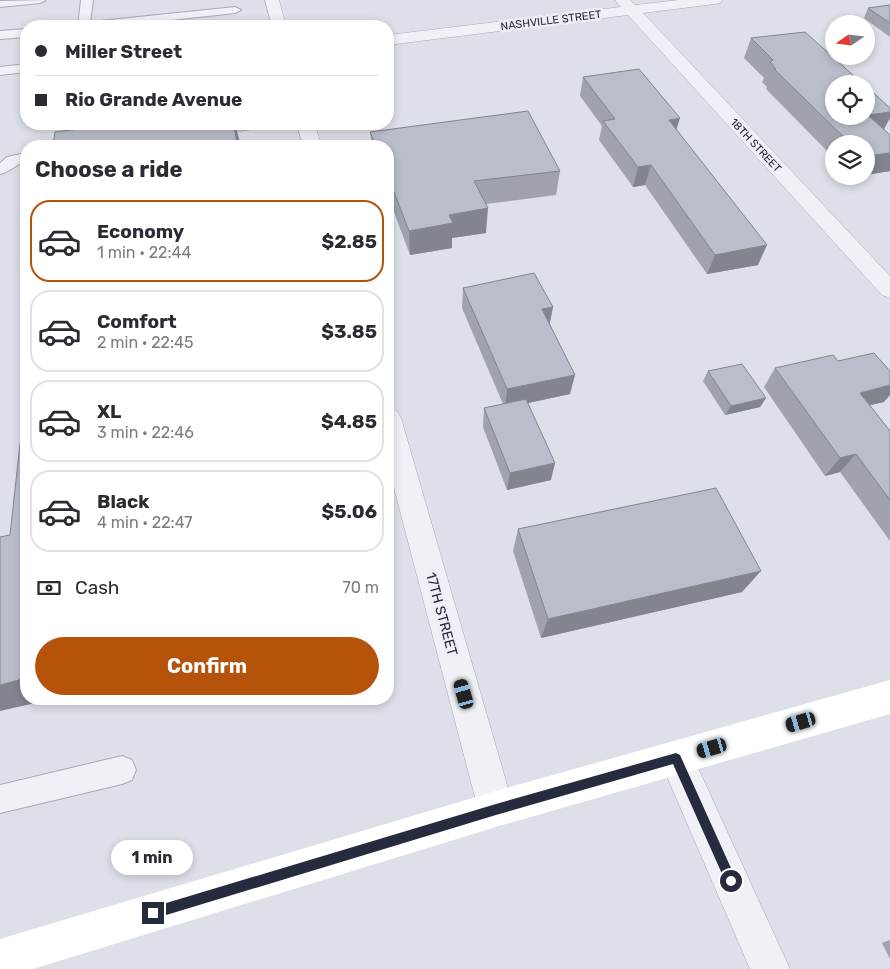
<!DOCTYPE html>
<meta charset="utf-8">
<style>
:root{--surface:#fff;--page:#f7f7f7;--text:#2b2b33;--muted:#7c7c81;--line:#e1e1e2;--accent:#b45309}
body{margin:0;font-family:Rubik,sans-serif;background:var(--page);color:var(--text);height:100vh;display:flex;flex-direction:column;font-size:19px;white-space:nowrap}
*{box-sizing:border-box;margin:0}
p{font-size:16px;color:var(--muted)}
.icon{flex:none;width:28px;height:28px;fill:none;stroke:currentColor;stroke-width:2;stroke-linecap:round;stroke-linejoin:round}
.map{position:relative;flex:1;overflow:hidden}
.side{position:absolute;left:20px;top:140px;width:374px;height:565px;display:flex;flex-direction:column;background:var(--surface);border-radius:20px;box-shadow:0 2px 8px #0003}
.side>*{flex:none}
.guide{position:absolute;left:20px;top:20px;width:374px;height:110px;border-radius:20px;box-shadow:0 2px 8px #0003;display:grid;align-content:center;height:110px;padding:0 15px;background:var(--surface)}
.needle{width:32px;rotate:256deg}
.fabs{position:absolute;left:825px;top:15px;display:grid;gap:10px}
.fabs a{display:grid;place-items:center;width:50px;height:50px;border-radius:50%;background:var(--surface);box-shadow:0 2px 8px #0003;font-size:25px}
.end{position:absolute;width:22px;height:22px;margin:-11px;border:6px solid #262b3e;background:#fff;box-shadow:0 0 0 2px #fff}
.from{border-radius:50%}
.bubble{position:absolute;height:35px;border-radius:18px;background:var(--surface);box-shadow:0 2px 8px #0003;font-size:16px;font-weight:700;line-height:35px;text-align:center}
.car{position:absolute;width:15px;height:30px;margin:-15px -8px;border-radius:6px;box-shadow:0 0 4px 1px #0007;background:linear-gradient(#222 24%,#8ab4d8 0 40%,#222 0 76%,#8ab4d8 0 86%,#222 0)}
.guide b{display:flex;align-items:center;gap:18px;height:48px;font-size:19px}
.guide b+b{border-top:1px solid var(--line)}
.guide i{width:12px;height:12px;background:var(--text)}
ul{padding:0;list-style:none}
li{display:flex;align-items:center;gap:15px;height:82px;margin:0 10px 8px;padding:0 5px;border:2px solid var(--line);border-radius:20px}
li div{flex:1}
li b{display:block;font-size:19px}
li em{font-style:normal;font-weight:700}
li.on{border-color:var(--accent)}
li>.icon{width:45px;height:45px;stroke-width:1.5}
h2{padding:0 15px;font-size:22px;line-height:60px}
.pay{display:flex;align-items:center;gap:12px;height:55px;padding:0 15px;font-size:19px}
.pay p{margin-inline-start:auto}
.button{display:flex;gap:10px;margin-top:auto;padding:10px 15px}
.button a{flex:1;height:58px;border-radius:30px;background:var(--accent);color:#fff;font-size:20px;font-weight:700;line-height:58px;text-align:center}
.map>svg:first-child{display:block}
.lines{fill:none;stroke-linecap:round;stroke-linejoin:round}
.lane-casing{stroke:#a6aab5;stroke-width:2}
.street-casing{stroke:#a6aab5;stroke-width:1}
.lane{fill:#f0f1f6;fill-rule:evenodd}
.street{fill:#f0f1f6;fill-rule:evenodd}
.secondary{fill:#fff;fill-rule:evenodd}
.wall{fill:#a0a3ae}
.shaded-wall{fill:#82858d}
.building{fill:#babeca;stroke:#82858d}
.route{fill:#262b3e}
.labels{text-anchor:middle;stroke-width:5;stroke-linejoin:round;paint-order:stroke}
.far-street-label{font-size:11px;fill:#262b3e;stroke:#edeff5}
.street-label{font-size:14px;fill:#262b3e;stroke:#edeff5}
</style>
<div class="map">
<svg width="890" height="969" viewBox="0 0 890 969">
<rect width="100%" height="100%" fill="#dde0e8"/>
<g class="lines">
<!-- lane casing -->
<g class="lane-casing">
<g id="lane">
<polygon points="46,0 40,3 0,7 0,1"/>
<polygon points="81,0 93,0 90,22 235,7 241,10 235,13 118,26 78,26"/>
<polygon points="26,29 26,37 0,39 0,31"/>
<polygon points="26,64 26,72 0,75 0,67"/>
<polygon points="231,124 265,124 258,128 209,135 202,131 204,128"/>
<path d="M26 153V161C16 164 10 172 0 174V163L7 157Z"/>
<polygon points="122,756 132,760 136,770 132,780 122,784 0,813 0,785"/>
</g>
</g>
<!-- street casing -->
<g class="street-casing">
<g id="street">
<polygon points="265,0 279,0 286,26 272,26"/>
<polygon points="615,0 630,0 635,5 679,0 722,0 720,3 715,4 643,13 890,276 890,298 882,295 628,15 388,45 388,35 621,7"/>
<polygon points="297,124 315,124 321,146 303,146"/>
<polygon points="388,408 397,411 401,418 514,809 509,822 496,827 483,822 478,809 388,465"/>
<polygon points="676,741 688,746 790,969 750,969 659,758 664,746"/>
</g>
</g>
<!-- lane -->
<use href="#lane" class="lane"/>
<!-- street -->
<use href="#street" class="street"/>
<!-- secondary -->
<polygon class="secondary" points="890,680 890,714 496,827 33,969 0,969 0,939 496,791"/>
</g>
<!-- wall -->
<g class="wall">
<polygon points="890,5 890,37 864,18 868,8"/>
<polygon points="751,38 884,129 890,135 890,171 866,175 866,144 834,144 834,158 766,89 767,87 762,82 764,78 744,58"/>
<polygon points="583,77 677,129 758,265 707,274 645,185 633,187 599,140 602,126 580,96"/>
<polygon points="370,132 560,171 556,195 486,204 486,233 452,238 452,248 410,255 388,196 388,146 372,146"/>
<polygon points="463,288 553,307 549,325 570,394 528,403 551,480 507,490 483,427 484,408 503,404 462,308"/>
<polygon points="838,361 884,402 870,405 890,431 890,541 840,472 825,476 764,387 775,368"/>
<polygon points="708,371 766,398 760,407 725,415 703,381"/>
<polygon points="518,529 742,592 541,638 513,551"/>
<polygon points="890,940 890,959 882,943"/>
</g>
<!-- shaded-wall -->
<g class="shaded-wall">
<polygon points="890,112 890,118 883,131 868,115"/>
<polygon points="680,118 674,137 669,120"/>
<polygon points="234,124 235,124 241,146 237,146"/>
<polygon points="890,153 890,171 866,175 866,156"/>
<polygon points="651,165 645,185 633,187 638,167"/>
<polygon points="488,208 486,233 452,238 452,248 410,255 409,231 449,215"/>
<polygon points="767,245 758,265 707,274 715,255"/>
<polygon points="553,307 549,327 542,309"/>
<polygon points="575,375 570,394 505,408 507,389"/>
<polygon points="890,385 890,395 884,402 845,411 860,393"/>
<polygon points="766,398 760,407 725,415 731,406"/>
<polygon points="856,454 840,472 825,476 840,458"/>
<polygon points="555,463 551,480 507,490 510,473"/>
<polygon points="761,571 742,592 541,638 548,619"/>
<polygon points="26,678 26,699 53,699 0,711 0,685"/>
</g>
<!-- building -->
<g class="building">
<polygon points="890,5 890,23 868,8"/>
<polygon points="805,32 863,84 834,84 834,116 866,116 866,86 890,108 890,112 868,115 890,135 890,153 866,156 866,144 851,144 774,69 776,69 770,62 773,60 751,38"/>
<polygon points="639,69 680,118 669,120 767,245 715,255 651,165 638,167 603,121 615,119 583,77"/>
<polygon points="528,111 560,171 474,181 488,208 449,215 453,223 409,231 388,176 388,146 376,146 370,132"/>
<polygon points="119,124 234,124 237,146 53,146 55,132"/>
<polygon points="534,273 553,307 542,309 575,375 507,389 463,288"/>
<polygon points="874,353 890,371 890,385 860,393 890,431 890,500 856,454 840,458 775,368 833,355 838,361"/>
<polygon points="742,364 766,398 731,406 708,371"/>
<polygon points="26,390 26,678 0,685 0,537 10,535"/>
<polygon points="526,399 555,463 510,473 484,408"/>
<polygon points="716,488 761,571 548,619 518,529"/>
</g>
<!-- route -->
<polygon class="route" points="676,753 680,755 735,877 737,881 735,885 731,887 727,885 673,764 496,815 153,919 149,917 147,913 149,909 153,907 496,804"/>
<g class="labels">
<!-- far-street labels -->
<g class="far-street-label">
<text transform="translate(551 20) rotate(-7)" y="4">NASHVILLE STREET</text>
<text transform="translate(756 145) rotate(47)" y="4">18TH STREET</text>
</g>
<!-- street labels -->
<g class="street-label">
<text transform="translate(442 614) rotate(75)" y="5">17TH STREET</text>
</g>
</g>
</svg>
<div class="fabs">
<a><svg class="needle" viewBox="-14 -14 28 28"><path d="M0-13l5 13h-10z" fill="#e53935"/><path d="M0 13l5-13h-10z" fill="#7c7c81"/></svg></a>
<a><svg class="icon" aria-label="locate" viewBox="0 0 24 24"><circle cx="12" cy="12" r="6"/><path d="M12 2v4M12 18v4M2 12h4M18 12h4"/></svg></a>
<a><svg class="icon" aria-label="layers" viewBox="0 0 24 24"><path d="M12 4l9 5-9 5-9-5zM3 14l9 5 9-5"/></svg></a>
</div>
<i class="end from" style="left:731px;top:881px"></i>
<i class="end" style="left:153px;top:913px"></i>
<div class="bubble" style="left:111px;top:840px;width:82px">1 min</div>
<i class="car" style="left:464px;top:694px;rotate:344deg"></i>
<i class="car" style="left:801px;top:722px;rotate:254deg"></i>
<i class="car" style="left:712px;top:748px;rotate:254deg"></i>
<div class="guide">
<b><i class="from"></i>Miller Street</b>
<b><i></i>Rio Grande Avenue</b>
</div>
<section class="side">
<h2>Choose a ride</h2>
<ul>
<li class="on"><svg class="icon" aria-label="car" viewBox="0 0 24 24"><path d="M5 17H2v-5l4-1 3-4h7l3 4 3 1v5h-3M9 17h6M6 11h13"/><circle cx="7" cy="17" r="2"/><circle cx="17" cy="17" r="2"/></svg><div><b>Economy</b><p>1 min · 22:44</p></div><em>$2.85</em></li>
<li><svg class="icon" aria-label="car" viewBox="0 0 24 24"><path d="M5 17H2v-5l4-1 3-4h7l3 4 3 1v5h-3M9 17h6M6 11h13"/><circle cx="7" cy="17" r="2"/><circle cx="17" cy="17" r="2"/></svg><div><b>Comfort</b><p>2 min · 22:45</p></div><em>$3.85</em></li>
<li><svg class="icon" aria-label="car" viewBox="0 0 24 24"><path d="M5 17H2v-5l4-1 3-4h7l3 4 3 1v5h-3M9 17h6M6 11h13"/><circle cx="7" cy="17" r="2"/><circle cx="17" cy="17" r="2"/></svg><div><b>XL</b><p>3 min · 22:46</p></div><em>$4.85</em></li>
<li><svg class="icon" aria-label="car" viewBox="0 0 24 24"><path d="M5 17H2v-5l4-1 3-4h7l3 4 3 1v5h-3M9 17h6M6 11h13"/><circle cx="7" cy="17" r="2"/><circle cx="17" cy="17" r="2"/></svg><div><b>Black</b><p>4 min · 22:47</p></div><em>$5.06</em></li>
</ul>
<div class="pay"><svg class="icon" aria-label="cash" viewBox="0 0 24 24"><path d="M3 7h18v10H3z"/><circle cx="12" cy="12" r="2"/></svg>Cash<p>70 m</p></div>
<div class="button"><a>Confirm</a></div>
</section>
</div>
